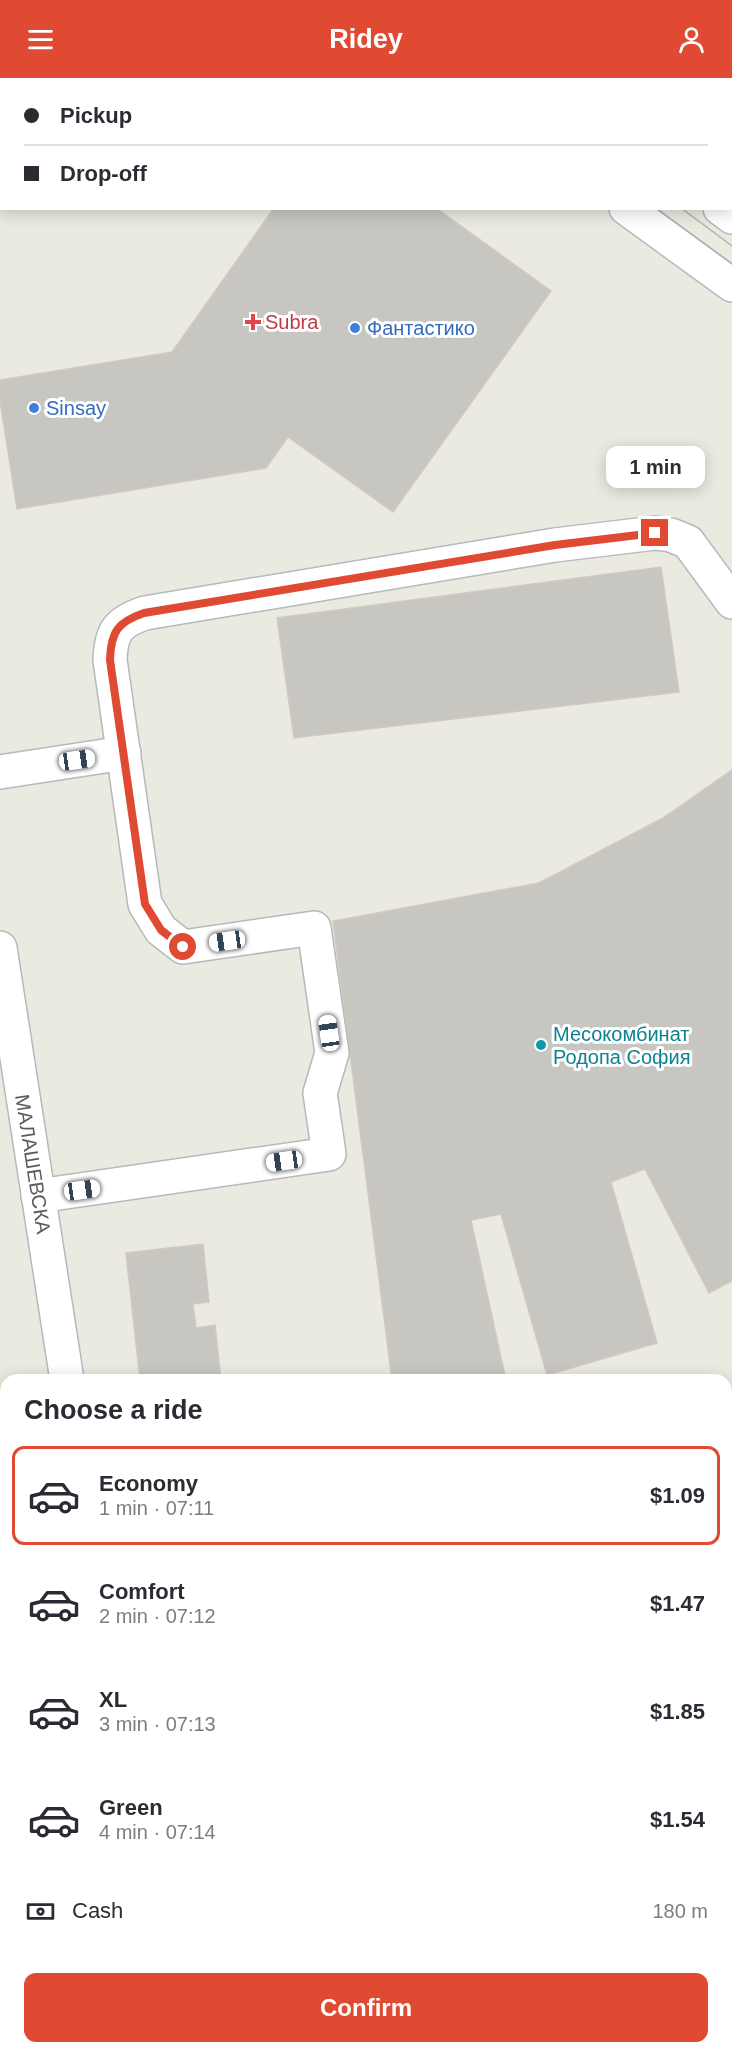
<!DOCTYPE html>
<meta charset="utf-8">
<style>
:root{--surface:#fff;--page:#f7f7f7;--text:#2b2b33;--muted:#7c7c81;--line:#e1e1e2;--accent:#e04932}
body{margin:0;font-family:Arial,sans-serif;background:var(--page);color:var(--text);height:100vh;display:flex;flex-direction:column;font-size:22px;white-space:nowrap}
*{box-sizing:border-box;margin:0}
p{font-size:20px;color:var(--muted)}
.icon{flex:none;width:33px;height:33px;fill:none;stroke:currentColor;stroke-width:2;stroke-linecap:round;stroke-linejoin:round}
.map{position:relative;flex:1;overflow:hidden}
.details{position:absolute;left:0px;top:1296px;width:732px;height:680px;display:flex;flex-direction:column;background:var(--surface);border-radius:18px 18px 0 0;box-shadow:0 3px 15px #0003}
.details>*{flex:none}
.guide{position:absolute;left:0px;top:0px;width:732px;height:132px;box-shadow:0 3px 15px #0003;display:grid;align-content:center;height:132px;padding:0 24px;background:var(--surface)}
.end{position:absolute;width:27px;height:27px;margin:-14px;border:8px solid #e04932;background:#fff;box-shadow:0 0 0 3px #fff}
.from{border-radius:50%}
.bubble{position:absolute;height:42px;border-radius:12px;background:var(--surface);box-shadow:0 3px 15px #0003;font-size:20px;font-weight:700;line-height:42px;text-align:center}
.car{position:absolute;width:18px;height:36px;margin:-18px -9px;border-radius:8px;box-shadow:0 0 4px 2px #0007;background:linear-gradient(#fff 24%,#345 0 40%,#fff 0 76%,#345 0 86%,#fff 0)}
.guide b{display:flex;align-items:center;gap:21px;height:57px;font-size:22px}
.guide b+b{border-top:2px solid var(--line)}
.guide i{width:15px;height:15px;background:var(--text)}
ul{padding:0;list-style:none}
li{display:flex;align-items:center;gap:18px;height:99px;margin:0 12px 9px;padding:0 12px;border:3px solid transparent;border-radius:12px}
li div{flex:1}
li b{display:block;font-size:22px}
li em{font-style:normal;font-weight:700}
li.on{border-color:var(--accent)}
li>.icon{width:54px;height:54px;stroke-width:1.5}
h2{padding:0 24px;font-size:27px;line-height:72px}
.pay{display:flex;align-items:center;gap:15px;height:66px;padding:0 24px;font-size:22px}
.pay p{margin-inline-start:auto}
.primary-button{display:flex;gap:12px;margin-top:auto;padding:12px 24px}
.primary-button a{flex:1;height:69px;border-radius:12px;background:var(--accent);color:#fff;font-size:24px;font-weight:700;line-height:69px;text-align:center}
header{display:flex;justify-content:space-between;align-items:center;height:78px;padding:0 24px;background:var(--accent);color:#fff;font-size:27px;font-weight:700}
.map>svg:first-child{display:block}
.green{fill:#bde2c0}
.building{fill:#c8c6c0;stroke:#d0cbbf;stroke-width:1.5}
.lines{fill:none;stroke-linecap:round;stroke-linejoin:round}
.minor-casing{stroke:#b6b8bd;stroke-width:36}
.minor{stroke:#fff;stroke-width:33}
.tram{stroke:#b1b2b2;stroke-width:1.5}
.route{stroke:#e04932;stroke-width:8}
.health-dot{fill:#e0444e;stroke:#fff;stroke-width:2}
.shop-dot{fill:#3f7fe0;stroke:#fff;stroke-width:2}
.culture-dot{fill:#0f9aa8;stroke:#fff;stroke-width:2}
.labels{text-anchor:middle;stroke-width:6;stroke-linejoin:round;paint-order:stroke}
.health-label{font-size:20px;fill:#be3a42;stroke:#fff;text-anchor:start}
.shop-label{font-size:20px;fill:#366cbe;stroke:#fff;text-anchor:start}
.culture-label{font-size:20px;fill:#0d838f;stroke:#fff;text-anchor:start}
.street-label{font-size:20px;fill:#595c61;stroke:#fff}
</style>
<header><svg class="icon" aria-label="menu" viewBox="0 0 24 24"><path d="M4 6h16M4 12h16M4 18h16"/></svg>Ridey<svg class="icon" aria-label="person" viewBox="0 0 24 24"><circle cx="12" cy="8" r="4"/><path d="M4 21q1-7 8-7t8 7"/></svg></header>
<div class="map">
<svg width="732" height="1975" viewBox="0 0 732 1975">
<rect width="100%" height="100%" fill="#ebeae0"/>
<!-- green -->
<polygon class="green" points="596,0 732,0 732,97 730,2"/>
<!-- building -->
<g class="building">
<polygon points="274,130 436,130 551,213 393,434 288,359 266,390 17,431 0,323 0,302 172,274"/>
<polygon points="661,489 679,614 294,660 277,540"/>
<polygon points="732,692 732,1203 709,1215 645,1091 611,1104 657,1265 547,1297 501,1136 471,1142 505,1298 479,1302 392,1302 333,843 539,805 663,740"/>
<polygon points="203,1166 209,1224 193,1226 196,1250 215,1247 221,1302 140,1302 126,1175"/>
<polygon points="6,1676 6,1968 0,1969 0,1677"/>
<polygon points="732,1926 732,1975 702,1975 700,1970 726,1970 726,1929"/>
<polygon points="684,1970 700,1970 702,1975 672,1975"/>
</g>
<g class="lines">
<!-- minor casing -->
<g class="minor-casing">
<g id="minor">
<polyline points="446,0 448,2"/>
<polyline points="540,0 542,2"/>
<polyline points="624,0 626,2"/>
<polyline points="730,77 732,78"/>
<polyline points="626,130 732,207"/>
<polyline points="720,130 732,139"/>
<polyline points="0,694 124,675"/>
<polyline points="0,870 67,1302"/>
<path d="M38 1118 329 1076 320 1015 332 975 314 850 183 869 161 852 145 826 110 582C111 553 118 544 145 535L555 467 655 455 671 457 688 464 732 524"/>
<polyline points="0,1362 6,1364"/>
<polyline points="0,1406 6,1402"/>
<polyline points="726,1677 732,1674"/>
<polyline points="169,1970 170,1975"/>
</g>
</g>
<!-- minor -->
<use href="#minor" class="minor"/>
<!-- tram -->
<g class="tram">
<polyline points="476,0 478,2"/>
<polyline points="500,0 502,2"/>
<polyline points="656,130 732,186"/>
<polyline points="681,130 732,168"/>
</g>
</g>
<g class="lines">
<!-- route -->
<path class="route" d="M183 869 161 852 145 826 110 582C111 553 118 544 144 535L555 467 655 455"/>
</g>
<!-- markers -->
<path class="health-dot" d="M250 235h6v6h6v6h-6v6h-6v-6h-6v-6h6z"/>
<g class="shop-dot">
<circle cx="355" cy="250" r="6"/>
<circle cx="34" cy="330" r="6"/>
</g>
<circle class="culture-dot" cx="541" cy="967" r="6"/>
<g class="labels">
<!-- health labels -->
<g class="health-label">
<text x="265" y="251">Subra</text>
</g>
<!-- shop labels -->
<g class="shop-label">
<text x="367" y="257">Фантастико</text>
<text x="46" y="337">Sinsay</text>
</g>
<!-- culture labels -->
<g class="culture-label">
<text x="553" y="963">Месокомбинат<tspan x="553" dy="23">Родопа София</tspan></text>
</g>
<!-- street labels -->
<g class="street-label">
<text transform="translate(33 1086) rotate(81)" y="7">МАЛАШЕВСКА</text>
</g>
</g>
</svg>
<i class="end from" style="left:183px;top:869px"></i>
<i class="end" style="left:655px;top:455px"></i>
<div class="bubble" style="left:606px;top:368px;width:99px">1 min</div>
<i class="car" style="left:77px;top:682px;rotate:82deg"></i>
<i class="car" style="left:227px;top:863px;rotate:262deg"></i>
<i class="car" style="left:329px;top:955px;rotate:352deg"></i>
<i class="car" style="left:284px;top:1083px;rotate:262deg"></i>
<i class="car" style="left:82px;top:1112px;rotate:82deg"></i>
<div class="guide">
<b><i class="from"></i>Pickup</b>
<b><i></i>Drop-off</b>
</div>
<section class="details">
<h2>Choose a ride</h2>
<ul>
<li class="on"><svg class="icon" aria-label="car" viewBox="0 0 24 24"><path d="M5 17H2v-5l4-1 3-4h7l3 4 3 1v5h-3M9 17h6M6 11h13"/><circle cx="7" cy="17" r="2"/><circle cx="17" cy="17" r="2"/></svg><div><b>Economy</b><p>1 min · 07:11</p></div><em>$1.09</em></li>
<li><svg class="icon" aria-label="car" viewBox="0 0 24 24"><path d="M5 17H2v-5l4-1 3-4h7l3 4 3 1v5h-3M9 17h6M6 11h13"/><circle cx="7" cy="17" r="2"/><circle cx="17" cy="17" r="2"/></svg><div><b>Comfort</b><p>2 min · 07:12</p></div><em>$1.47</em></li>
<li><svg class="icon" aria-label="car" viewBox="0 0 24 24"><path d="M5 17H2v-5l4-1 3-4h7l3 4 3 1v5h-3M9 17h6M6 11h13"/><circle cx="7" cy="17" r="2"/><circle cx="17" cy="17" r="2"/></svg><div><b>XL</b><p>3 min · 07:13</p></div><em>$1.85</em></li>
<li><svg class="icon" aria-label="car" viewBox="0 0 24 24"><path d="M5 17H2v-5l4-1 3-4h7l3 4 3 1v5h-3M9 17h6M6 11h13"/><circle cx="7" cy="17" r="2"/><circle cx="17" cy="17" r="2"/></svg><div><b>Green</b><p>4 min · 07:14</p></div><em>$1.54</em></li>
</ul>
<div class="pay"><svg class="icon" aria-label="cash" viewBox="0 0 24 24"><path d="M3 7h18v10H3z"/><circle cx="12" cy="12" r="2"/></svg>Cash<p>180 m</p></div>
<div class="primary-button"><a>Confirm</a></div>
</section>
</div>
